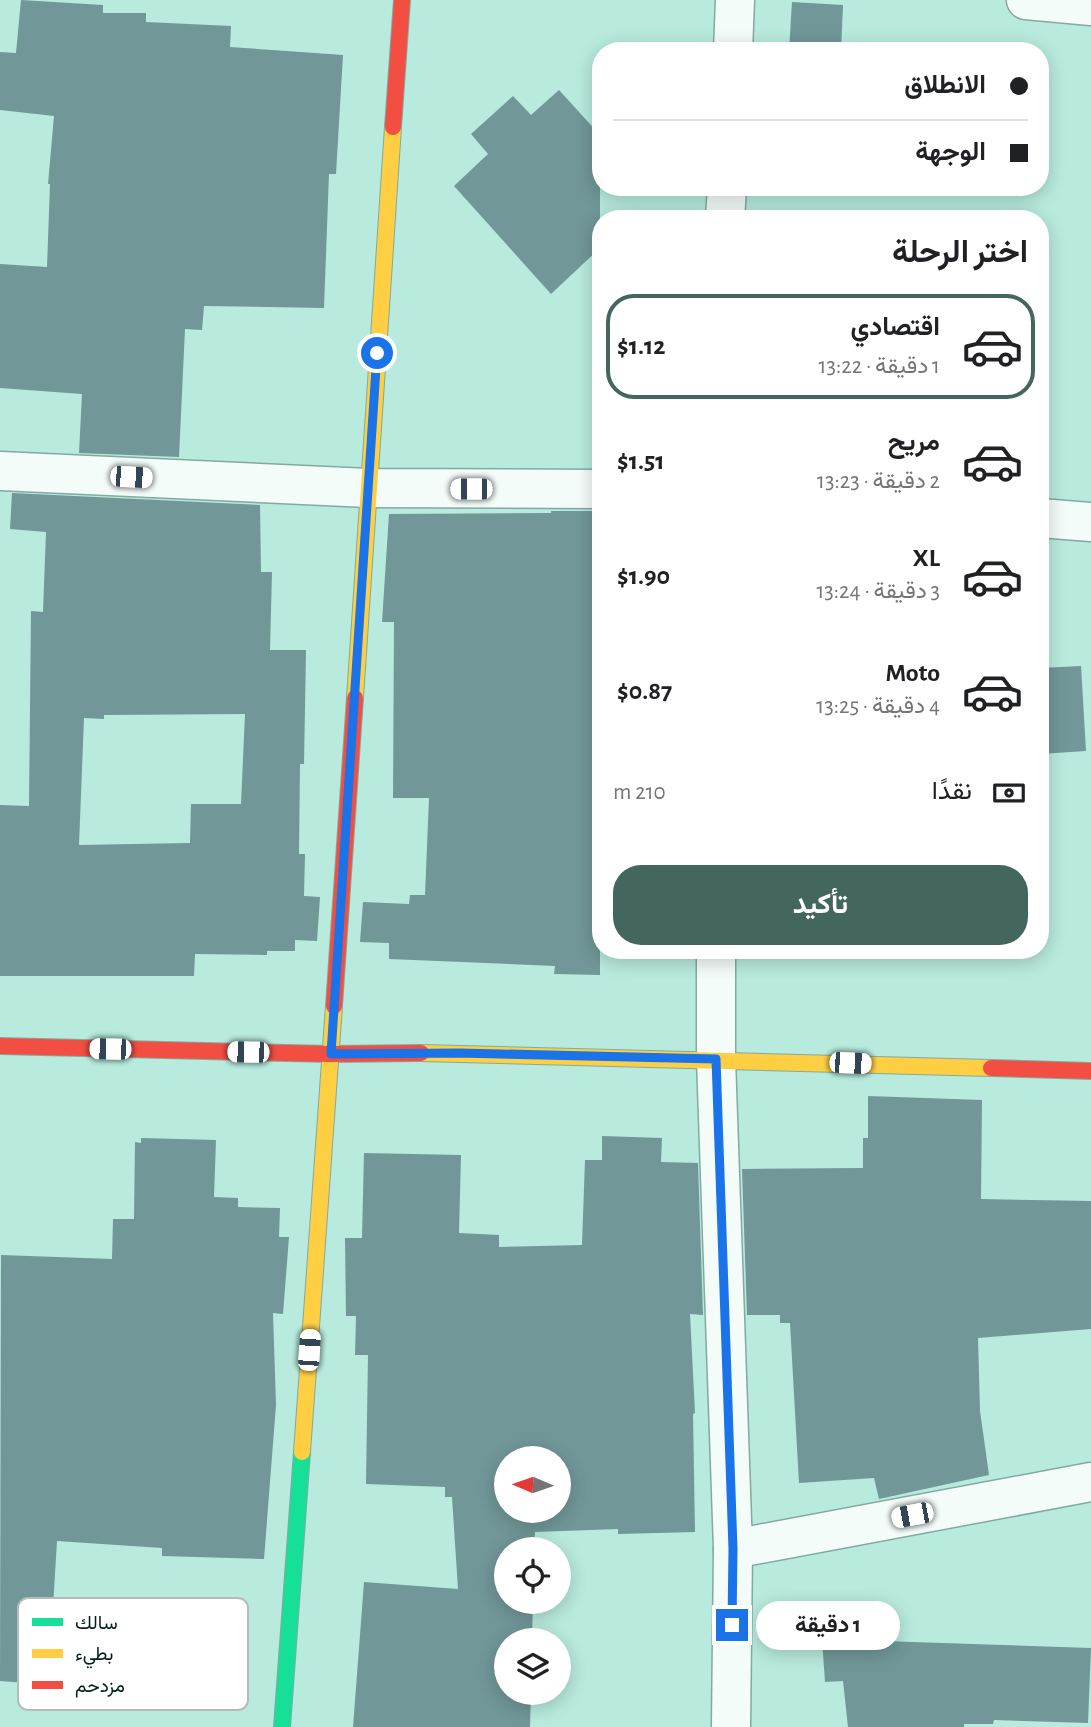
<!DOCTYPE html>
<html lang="ar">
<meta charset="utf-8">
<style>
:root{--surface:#fff;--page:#f6f6f6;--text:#202124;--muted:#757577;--line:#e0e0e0;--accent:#43675f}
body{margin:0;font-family:"Alegreya Sans",Vazirmatn,sans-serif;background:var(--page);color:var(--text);direction:rtl;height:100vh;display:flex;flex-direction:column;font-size:26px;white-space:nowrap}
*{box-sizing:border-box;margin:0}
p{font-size:23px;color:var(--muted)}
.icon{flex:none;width:38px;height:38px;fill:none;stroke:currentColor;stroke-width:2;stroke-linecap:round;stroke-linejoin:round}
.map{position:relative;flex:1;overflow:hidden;direction:ltr}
.side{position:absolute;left:592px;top:210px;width:457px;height:749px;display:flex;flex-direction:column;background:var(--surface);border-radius:28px;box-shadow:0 4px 18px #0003;direction:rtl}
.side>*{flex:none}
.banner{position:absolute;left:592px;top:42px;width:457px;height:154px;border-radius:28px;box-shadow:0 4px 18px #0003;direction:rtl;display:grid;align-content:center;height:154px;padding:0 21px;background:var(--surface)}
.needle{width:46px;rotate:272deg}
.fabs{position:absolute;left:494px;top:1446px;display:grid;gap:14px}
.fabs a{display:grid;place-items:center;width:77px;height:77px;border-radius:50%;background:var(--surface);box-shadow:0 4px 18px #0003;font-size:35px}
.end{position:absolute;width:32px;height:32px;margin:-16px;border:9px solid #1a73e8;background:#fff;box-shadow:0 0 0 4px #fff}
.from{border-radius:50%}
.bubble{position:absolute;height:49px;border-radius:24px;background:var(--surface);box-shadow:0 4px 18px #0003;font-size:23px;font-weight:700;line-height:49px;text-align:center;direction:rtl}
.car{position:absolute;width:21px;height:42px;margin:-21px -10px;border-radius:9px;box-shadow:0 0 5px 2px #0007;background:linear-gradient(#fff 24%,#345 0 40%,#fff 0 76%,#345 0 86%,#fff 0)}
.banner b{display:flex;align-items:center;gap:24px;height:66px;font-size:26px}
.banner b+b{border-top:2px solid var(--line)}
.banner i{width:18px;height:18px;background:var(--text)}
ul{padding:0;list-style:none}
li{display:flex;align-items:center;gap:21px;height:105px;margin:0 14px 10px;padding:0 7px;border:4px solid transparent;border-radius:28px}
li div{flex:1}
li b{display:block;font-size:26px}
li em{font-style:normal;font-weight:700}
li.on{border-color:var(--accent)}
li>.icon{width:63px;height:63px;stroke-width:1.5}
h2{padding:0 21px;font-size:32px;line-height:84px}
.pay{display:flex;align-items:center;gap:18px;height:77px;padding:0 21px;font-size:26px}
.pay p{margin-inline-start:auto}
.primary-button{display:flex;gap:14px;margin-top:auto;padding:14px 21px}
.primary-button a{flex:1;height:80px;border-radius:28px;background:var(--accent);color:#fff;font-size:28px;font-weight:700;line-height:80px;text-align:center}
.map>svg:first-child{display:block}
.building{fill:#719798;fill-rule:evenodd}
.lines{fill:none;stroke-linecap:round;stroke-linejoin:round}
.street-casing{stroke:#82aaa0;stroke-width:41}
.fast-casing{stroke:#82aaa0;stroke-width:18}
.slow-casing{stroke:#82aaa0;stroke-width:18}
.jam-casing{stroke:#82aaa0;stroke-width:18}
.street{stroke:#f4fcfa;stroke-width:38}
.fast{stroke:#16e098;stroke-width:16}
.slow{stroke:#ffcf43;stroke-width:16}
.jam{stroke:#f24e42;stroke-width:16}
.route{stroke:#1a73e8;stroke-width:9}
.key{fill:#fff;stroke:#b4bcbb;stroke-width:2}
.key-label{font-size:19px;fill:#04211b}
</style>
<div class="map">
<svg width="1091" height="1727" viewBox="0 0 1091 1727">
<rect width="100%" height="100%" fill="#b8eadd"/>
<!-- building -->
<g class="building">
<polygon points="21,0 103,5 103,13 146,13 146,22 231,26 230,47 343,55 336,174 329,174 324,308 204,306 202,330 185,329 179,457 79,453 82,394 0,388 0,264 47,267 50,184 48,184 54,116 0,110 0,52 16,53"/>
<polygon points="792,2 843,5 841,51 789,51"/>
<polygon points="559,90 600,135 600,248 551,294 454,186 488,154 471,134 513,96 531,115"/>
<path d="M12 493 260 505 261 572H272L270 650H306L304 764H300L299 854H305L304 896 320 897 317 941 295 940V951H267V955L195 954 194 976H0V805L29 806 31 611 43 612 46 532 10 529ZM245 714 241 804H191L190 843 79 845 84 718 104 719V715Z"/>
<polygon points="551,511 598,511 593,567 600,567 600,975 554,974 555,966 389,959 389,943 360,942 363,902 409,904 410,895 425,895 429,798 393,798 394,622 382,622 389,514 551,513"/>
<polygon points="1081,666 1086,751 1040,754 1040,668"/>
<polygon points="868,1096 982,1100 981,1199 1091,1201 1091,1329 978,1338 980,1411 989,1475 879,1499 874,1478 799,1483 790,1323 780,1323 780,1315 747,1315 742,1169 863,1168 863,1138 868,1138"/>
<path d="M602 1136 662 1138 661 1162 698 1163 703 1315 690 1314 695 1413 693 1414 695 1532 618 1534V1529L535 1532 534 1549H506V1601H533L532 1640H506V1692H531L530 1727H353L364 1582 458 1589 452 1497H445V1487L366 1484 368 1355H355L356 1316H346L345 1238H362L364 1153 461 1155 459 1233 499 1235V1247L582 1245 585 1160H602ZM506 1458H558V1510H506Z"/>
<polygon points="141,1138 216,1140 214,1197 238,1198 238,1207 280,1208 279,1237 289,1237 283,1314 273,1313 276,1405 264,1559 162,1556 162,1548 57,1541 52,1623 94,1625 91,1688 0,1681 1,1255 112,1259 113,1219 134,1219 135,1142 141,1143"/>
<polygon points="822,1639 1091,1648 1088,1723 994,1720 993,1724 964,1724 964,1727 848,1727 843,1681 825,1682"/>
</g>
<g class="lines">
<!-- street casing -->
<g class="street-casing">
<g id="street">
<polyline points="1026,0 1091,6"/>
<polyline points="733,51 735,0"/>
<polyline points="725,219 727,187"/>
<polyline points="0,471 368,488 600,489"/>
<polyline points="1040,518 1091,522"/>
<polyline points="716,950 716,1059 733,1549 731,1727"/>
<polyline points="733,1549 1091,1482"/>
</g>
</g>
<!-- fast casing -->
<g class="fast-casing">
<polyline id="fast" points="282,1727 302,1452"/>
</g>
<!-- slow casing -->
<g class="slow-casing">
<g id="slow">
<polyline points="355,698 393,127"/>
<polyline points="421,1053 991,1068"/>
<polyline points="302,1452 334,1006"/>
</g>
</g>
<!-- jam casing -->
<g class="jam-casing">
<g id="jam">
<polyline points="393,127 402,0"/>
<polyline points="334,1006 355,698"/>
<polyline points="0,1046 331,1054 421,1053"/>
<polyline points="991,1068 1091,1071"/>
</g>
</g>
<!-- street -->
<use href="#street" class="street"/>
<!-- fast -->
<use href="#fast" class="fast"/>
<!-- slow -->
<use href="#slow" class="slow"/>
<!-- jam -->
<use href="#jam" class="jam"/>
</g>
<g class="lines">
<!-- route -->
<polyline class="route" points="377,353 331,1054 460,1053 716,1059 733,1549 732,1625"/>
</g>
<!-- legend -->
<rect x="18" y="1598" width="230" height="112" rx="10" class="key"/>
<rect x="32" y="1618" width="31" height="8" fill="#16e098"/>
<rect x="32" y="1649" width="31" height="9" fill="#ffcf43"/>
<rect x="32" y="1681" width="31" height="8" fill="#f24e42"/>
<g class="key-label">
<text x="75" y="1629">سالك</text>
<text x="75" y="1660">بطيء</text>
<text x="75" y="1692">مزدحم</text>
</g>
</svg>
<div class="fabs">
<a><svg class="needle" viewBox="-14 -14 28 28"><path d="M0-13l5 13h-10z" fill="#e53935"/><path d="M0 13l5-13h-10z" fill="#757577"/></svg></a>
<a><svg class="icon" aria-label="locate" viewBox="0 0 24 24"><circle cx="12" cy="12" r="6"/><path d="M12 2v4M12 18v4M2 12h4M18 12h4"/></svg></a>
<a><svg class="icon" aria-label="layers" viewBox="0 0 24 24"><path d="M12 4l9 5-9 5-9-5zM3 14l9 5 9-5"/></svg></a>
</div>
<i class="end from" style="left:377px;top:353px"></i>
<i class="end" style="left:732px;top:1625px"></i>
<div class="bubble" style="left:756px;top:1601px;width:144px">1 دقيقة</div>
<i class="car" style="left:131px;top:477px;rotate:93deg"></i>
<i class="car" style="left:471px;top:489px;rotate:270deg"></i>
<i class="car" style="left:110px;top:1049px;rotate:271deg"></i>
<i class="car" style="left:248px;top:1052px;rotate:271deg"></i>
<i class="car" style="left:850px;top:1063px;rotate:92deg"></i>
<i class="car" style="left:309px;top:1350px;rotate:4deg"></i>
<i class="car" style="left:912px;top:1515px;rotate:259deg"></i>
<div class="banner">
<b><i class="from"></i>الانطلاق</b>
<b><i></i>الوجهة</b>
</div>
<section class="side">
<h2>اختر الرحلة</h2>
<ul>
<li class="on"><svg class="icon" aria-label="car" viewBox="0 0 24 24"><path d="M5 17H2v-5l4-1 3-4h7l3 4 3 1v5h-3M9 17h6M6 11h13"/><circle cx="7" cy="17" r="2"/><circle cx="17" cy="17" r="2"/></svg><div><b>اقتصادي</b><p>1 دقيقة · 13:22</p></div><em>$1.12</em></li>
<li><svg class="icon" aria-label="car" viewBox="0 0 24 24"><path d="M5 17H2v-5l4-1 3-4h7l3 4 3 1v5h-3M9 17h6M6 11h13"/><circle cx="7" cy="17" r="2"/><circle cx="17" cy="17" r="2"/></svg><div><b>مريح</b><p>2 دقيقة · 13:23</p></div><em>$1.51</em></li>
<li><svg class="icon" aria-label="car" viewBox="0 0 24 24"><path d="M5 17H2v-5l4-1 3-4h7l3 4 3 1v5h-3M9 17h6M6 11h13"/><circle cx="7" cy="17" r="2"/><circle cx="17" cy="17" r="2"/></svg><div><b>XL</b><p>3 دقيقة · 13:24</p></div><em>$1.90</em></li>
<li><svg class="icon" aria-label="car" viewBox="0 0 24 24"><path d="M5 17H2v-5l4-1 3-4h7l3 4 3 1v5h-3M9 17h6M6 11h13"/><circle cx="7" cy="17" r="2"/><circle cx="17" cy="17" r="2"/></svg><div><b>Moto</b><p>4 دقيقة · 13:25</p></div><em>$0.87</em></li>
</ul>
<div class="pay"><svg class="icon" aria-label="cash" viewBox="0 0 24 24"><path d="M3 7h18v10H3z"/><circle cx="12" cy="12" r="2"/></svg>نقدًا<p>210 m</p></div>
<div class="primary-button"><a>تأكيد</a></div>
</section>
</div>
